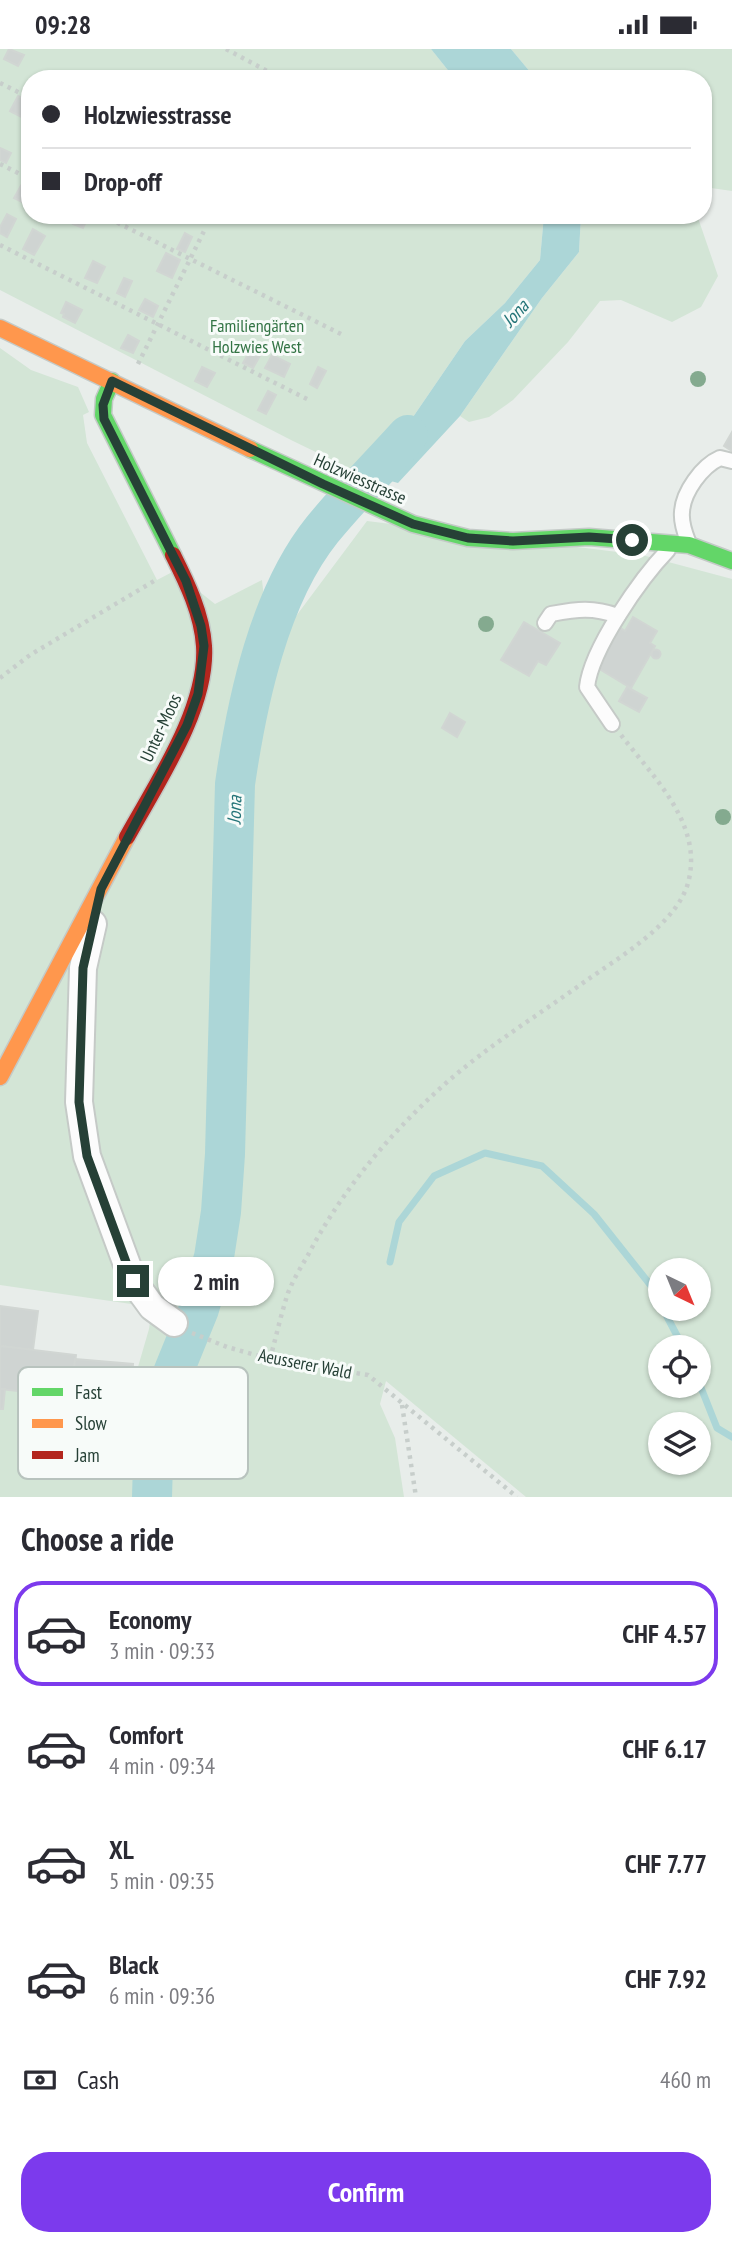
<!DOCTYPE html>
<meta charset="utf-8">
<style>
:root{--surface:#fff;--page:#f2f2f3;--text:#2b2b33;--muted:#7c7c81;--line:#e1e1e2;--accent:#7c3aed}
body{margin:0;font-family:"PT Sans Narrow",sans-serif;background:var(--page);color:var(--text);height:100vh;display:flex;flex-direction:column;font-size:26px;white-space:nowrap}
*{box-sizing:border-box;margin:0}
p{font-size:23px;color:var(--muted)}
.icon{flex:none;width:38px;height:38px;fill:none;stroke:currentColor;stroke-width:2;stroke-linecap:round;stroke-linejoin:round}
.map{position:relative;height:1448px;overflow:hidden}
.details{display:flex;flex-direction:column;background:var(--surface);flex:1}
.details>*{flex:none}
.top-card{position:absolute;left:21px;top:21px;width:691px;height:154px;border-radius:28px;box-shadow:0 2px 5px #0004;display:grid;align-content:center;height:154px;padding:0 21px;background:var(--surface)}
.needle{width:46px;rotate:137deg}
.controls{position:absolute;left:648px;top:1209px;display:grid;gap:14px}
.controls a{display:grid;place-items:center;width:63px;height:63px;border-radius:50%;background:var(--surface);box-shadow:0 2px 5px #0004;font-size:35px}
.end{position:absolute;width:32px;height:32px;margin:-16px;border:9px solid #264036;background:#fff;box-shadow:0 0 0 4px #fff}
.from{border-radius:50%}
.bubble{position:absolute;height:49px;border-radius:24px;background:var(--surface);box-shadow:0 2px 5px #0004;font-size:23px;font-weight:600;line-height:49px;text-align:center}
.top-card b{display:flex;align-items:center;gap:24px;height:66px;font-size:26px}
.top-card b+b{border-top:2px solid var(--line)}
.top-card i{width:18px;height:18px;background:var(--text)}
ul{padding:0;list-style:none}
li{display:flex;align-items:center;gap:21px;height:105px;margin:0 14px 10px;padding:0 7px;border:4px solid transparent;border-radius:28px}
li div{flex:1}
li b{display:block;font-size:26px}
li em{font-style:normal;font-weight:600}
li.current{border-color:var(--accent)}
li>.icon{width:63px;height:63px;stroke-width:1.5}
h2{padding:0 21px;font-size:32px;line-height:84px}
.pay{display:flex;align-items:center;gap:18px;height:77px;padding:0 21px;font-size:26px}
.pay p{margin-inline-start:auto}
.button{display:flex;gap:14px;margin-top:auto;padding:14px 21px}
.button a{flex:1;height:80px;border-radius:28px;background:var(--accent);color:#fff;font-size:28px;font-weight:600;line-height:80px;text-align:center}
.status{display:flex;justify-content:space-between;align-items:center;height:49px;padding:0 35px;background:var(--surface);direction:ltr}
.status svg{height:19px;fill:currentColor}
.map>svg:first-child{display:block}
.green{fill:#d3e5d6;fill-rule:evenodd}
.water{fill:#acd6d7}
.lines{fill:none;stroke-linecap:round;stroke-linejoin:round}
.stream{stroke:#acd6d7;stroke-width:7}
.river{stroke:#acd6d7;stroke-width:40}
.building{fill:#cfd4d2;stroke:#d1d6d3;stroke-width:2}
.lane-casing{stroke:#c5cac7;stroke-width:18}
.street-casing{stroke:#c5cac7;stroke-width:30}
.fast-casing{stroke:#c4cac7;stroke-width:19}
.slow-casing{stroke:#c4cac7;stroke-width:19}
.jam-casing{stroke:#c4cac7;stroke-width:19}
.path{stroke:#c7cecb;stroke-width:4.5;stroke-dasharray:3.5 5;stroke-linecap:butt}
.lane{stroke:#fcfcfc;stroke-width:14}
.street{stroke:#fcfcfc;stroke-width:26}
.fast{stroke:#63d668;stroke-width:16}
.slow{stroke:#ff974d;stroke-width:16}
.jam{stroke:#b3261e;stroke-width:16}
.tree{fill:#84aa8f}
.route{stroke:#264036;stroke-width:9}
.labels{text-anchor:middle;stroke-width:6;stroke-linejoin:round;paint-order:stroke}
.park-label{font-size:18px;fill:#337445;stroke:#f7fbf9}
.street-label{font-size:18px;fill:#264036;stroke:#f7fbf9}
.water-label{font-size:19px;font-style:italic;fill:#247478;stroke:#f7fbf9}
.key{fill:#f7fbf9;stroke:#b8c3be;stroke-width:2}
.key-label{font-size:19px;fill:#264036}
</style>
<div class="status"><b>09:28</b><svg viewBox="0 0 49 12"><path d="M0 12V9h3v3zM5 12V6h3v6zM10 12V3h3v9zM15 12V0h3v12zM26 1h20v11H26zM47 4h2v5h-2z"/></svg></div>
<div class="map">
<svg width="732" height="1448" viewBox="0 0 732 1448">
<rect width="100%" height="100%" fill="#e8edea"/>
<!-- green -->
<g class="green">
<polygon points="0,0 431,0 455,30 30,30 30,166 544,166 540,211 505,254 465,292 413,368 355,422 293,392 0,241"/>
<polygon points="511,0 732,0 732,142 704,138 704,30 536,30"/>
<polygon points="581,166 697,166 718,227 701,258 672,273 621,251 600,252 568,293 513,351 489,368 469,373 460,367 542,249 579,203"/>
<path d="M0 299 31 321 78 338 89 363 83 366 87 394 157 531 180 519 186 532 215 555 262 531 270 602 367 472 642 506 732 530V1448H526L386 1332 380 1355 395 1389 404 1448H0V1340L70 1348 72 1337 131 1342 149 1280 152 1258 0 1236ZM660 1222H698V1260H660ZM660 1298H698V1337H660ZM660 1376H698V1414H660Z"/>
</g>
<!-- water -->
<g class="water">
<polygon points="431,0 511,0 536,30 455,30"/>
<polygon points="544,166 581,166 579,203 542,249 460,367 398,434 355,422 413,368 465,292 505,254 540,211"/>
</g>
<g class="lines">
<!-- stream -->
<g class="stream">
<polyline points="390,1213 399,1173 434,1127 485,1104 542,1117 594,1165 652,1238 660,1253"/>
<polyline points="663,1260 683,1298"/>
<polyline points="698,1331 717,1379 732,1388"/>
</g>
<!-- river -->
<path class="river" d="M152 1448 154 1380 158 1361 199 1260 214 1208 221 1163 225 1105 235 735C247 652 269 547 322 481 349 448 380 417 408 386"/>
</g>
<!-- building -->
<g class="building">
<polygon points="9,0 24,6 18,17 4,10"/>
<polygon points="18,47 30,53 30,65 27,71 10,62"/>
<polygon points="0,99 11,104 6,114 0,111"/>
<polygon points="23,133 30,137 30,144 24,154 14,149"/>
<polygon points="7,165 16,170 7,188 0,184 0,178"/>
<polygon points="78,166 89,166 83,179 73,175"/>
<polygon points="33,180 45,187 34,206 23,200"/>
<polygon points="185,184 192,188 185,203 177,200"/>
<polygon points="166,204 180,211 172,229 157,222"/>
<polygon points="93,212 105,218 97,234 85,229"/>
<polygon points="124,229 132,232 125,248 117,244"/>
<polygon points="145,250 158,257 153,268 139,261"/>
<polygon points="66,253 82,261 75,274 63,268 64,265 61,264"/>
<polygon points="128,286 139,292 133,304 121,299"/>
<polygon points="251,300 261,305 253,319 243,314"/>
<polygon points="272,306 290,315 284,328 265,319"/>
<polygon points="202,318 215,324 207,338 195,332"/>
<polygon points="318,318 326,322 317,339 310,335"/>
<polygon points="268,342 276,346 266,365 258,361"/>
<polygon points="732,383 732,402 724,397"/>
<polygon points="633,568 657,582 650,594 655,597 631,639 596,618 619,578 625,582"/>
<polygon points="524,573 560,594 546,616 538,612 529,627 501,611"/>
<circle cx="656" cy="605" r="4.5"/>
<polygon points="627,638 647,649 639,663 619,652"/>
<polygon points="450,664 465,673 457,688 442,679"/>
<polygon points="0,1257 38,1262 33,1301 0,1297"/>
<polygon points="0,1297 76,1306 70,1348 0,1340"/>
<polygon points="75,1310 133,1315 131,1342 72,1337"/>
<polygon points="0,1340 5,1340 3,1360 0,1360"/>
</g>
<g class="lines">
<!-- lane casing -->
<g class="lane-casing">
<g id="lane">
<path d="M688 492C684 482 681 473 682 463 683 443 702 417 720 409L732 412"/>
<path d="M545 574 551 565C578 560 593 558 618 567"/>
<path d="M612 675 587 638C591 600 641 529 668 501"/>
</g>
</g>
<!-- street casing -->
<g class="street-casing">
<polyline id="street" points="93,875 83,919 79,1053 87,1107 133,1232 152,1258 174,1274"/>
</g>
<!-- fast casing -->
<g class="fast-casing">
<g id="fast">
<polyline points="112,332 104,350 103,366 173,506"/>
<polyline points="250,400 413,475 468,489 513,492 589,488 689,496 732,512"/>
</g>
</g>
<!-- slow casing -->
<g class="slow-casing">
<g id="slow">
<polyline points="0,279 250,400"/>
<polyline points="0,1028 127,788"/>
</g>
</g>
<!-- jam casing -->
<g class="jam-casing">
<path id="jam" d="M127 788C156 735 208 659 204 597 202 565 187 534 173 506"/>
</g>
<!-- path -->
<g class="path">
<polyline points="226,0 282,30"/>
<polyline points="0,34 30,49"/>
<polyline points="0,115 30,130"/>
<polyline points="102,166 345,287"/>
<polyline points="0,196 311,352"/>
<polyline points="138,315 206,178"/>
<polyline points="0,629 30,606 154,532"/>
<polyline points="192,1284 227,1298 270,1310 368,1326 517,1448"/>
<path d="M270 1310C276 1288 281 1265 288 1244 293 1231 301 1218 308 1206 342 1141 391 1083 446 1034 489 996 540 965 587 931 620 908 677 874 688 834 704 776 654 729 621 686"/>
<polyline points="402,1356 416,1448"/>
</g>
<!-- lane -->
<use href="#lane" class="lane"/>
<!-- street -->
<use href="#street" class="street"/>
<!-- fast -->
<use href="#fast" class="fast"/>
<!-- slow -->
<use href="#slow" class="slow"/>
<!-- jam -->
<use href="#jam" class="jam"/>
</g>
<!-- trees -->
<g class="tree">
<circle cx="698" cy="330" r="8"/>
<circle cx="486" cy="575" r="8"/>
<circle cx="723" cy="768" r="8"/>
</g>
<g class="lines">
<!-- route -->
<polyline class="route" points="133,1232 87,1107 79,1053 83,919 101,840 187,676 198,645 204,597 201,577 186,532 104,370 103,356 112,332 323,435 413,475 468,489 513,492 589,488 632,491"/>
</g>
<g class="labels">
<!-- park labels -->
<g class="park-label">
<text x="257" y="283">Familiengärten<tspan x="257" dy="21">Holzwies West</tspan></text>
</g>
<!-- street labels -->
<g class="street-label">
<text transform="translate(360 430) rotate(24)" y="6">Holzwiesstrasse</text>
<text transform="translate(161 679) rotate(-65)" y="6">Unter-Moos</text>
<text transform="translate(305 1315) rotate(11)" y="6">Aeusserer Wald</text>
</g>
<!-- water labels -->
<g class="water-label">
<text transform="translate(515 264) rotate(-48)" y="7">Jona</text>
<text transform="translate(234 761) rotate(-88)" y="7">Jona</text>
</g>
</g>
<!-- legend -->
<rect x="18" y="1318" width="230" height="112" rx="10" class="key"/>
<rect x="32" y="1339" width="31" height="8" fill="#63d668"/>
<rect x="32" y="1370" width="31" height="9" fill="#ff974d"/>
<rect x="32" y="1402" width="31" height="8" fill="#b3261e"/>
<g class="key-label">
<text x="75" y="1350">Fast</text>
<text x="75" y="1381">Slow</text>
<text x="75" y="1413">Jam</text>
</g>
</svg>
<div class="controls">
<a><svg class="needle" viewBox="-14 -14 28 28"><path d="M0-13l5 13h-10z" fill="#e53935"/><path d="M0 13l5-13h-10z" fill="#7c7c81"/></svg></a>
<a><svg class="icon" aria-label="locate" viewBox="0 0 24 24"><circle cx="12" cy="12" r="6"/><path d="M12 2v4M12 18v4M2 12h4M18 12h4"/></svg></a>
<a><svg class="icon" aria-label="layers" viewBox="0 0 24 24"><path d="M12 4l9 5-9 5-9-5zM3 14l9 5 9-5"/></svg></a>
</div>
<i class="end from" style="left:632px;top:491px"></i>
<i class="end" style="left:133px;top:1232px"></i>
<div class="bubble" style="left:158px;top:1208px;width:116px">2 min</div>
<div class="top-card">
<b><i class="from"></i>Holzwiesstrasse</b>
<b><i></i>Drop-off</b>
</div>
</div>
<section class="details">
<h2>Choose a ride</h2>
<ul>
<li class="current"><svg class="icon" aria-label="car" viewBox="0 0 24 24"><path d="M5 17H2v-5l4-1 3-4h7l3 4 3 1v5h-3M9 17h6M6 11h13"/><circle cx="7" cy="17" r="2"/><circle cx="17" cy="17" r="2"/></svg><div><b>Economy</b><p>3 min · 09:33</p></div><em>CHF 4.57</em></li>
<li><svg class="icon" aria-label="car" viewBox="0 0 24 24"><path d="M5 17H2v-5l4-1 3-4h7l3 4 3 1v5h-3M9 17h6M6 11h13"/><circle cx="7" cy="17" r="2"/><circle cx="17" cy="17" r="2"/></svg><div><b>Comfort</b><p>4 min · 09:34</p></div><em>CHF 6.17</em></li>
<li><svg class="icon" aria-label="car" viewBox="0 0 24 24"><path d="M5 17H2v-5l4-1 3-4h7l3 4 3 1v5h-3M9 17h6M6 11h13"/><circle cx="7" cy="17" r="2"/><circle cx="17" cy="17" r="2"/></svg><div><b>XL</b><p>5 min · 09:35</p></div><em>CHF 7.77</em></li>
<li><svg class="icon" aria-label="car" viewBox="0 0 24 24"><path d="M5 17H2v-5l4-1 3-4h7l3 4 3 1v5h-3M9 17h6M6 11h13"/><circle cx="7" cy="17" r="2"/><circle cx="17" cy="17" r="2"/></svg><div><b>Black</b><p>6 min · 09:36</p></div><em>CHF 7.92</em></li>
</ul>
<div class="pay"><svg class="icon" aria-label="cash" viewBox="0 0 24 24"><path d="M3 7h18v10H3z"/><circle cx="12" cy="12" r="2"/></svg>Cash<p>460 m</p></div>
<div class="button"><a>Confirm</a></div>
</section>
